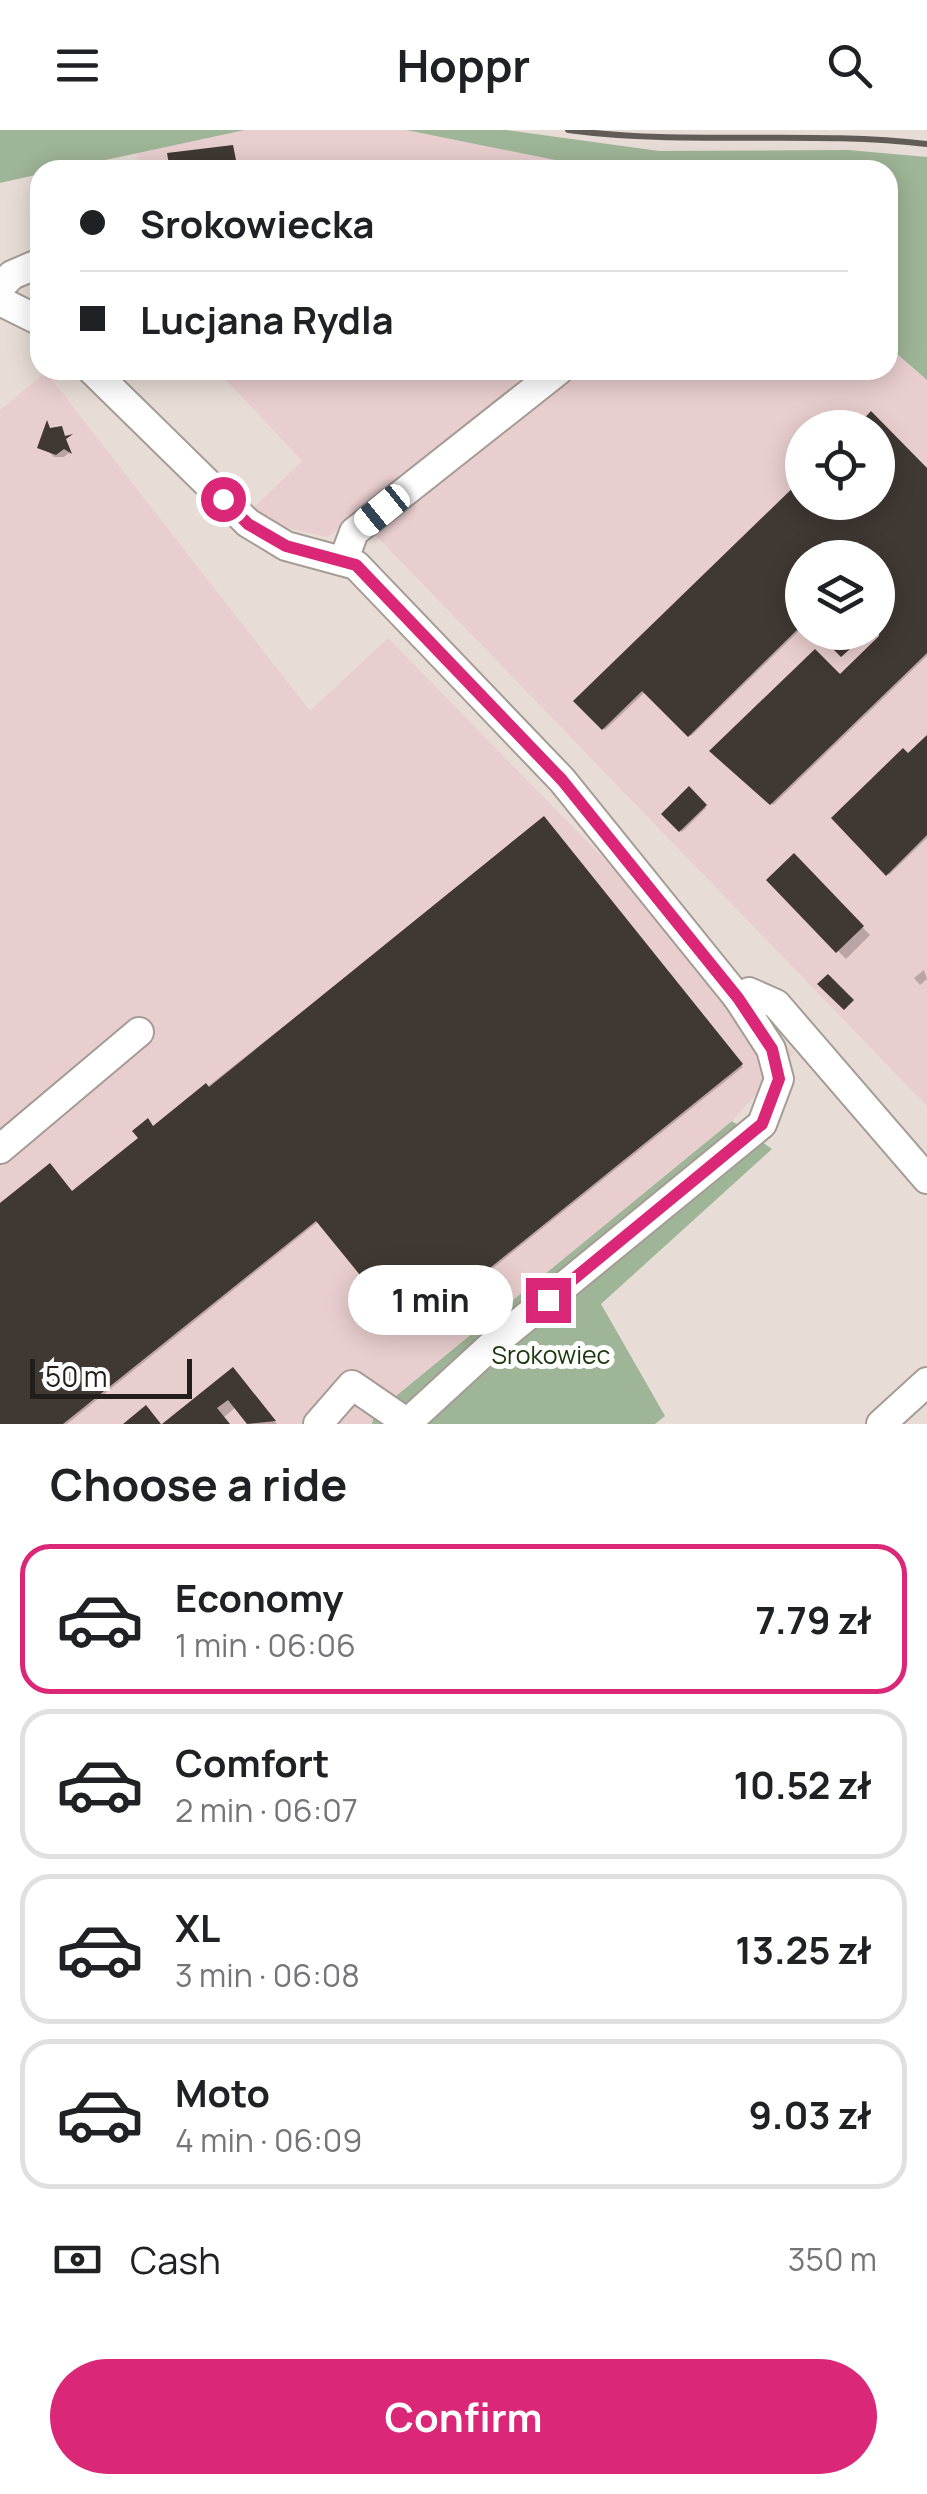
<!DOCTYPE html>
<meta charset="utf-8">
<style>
:root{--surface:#fff;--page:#f2f2f2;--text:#202124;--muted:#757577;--line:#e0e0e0;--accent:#db2777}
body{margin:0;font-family:Manrope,sans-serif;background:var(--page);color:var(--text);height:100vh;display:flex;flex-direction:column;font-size:38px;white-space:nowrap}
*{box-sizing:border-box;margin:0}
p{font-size:32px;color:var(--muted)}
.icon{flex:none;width:55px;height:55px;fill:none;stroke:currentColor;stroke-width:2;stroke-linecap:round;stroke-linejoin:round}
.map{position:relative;height:1294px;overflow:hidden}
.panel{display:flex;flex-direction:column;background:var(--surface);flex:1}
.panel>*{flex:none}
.top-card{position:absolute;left:30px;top:30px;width:868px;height:220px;border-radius:30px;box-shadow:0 5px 25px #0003;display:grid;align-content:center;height:220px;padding:0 50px;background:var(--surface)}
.buttons{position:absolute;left:785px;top:280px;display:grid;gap:20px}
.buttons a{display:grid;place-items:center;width:110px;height:110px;border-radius:50%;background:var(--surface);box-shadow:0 5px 25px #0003;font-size:50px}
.scale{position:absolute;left:30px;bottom:25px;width:162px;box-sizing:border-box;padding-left:10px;border:5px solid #221e1c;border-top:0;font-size:28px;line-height:35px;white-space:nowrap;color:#221e1c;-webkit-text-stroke:8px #fff;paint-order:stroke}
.end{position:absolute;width:45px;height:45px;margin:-22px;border:12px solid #db2777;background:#fff;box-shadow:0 0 0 5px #fff}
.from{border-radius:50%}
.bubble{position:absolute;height:70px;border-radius:35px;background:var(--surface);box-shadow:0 5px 25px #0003;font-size:32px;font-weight:700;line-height:70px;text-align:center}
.car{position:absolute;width:30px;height:60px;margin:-30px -15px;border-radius:12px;box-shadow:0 0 8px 2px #0007;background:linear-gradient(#fff 24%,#345 0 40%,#fff 0 76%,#345 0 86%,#fff 0)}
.top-card b{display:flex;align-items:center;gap:35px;height:95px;font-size:38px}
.top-card b+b{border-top:2px solid var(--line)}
.top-card i{width:25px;height:25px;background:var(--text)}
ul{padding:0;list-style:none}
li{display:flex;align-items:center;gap:30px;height:150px;margin:0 20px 15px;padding:0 30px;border:5px solid var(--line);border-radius:30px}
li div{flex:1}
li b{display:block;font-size:38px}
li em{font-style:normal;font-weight:700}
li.on{border-color:var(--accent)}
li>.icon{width:90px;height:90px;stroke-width:1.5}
h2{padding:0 50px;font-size:45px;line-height:120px}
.pay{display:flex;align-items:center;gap:25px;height:110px;padding:0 50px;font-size:38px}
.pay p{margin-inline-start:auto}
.cta{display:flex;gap:20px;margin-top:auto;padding:20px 50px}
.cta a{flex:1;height:115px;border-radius:60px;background:var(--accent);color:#fff;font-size:40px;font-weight:700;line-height:115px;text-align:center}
header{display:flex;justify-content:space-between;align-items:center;height:130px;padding:0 50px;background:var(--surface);font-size:45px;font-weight:700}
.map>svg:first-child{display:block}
.commercial{fill:#e9cecf;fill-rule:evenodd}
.forest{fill:#9fb597}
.shadow{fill:#0003}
.building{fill:#403833}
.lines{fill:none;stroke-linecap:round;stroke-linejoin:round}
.minor-casing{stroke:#a69c96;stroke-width:32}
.minor{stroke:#fff;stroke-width:28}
.rail{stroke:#625c59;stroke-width:6}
.route{stroke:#db2777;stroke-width:12}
.labels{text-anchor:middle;stroke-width:10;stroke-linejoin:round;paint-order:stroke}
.park-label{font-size:25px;fill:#1a380b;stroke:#fff}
</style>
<header><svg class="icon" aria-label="menu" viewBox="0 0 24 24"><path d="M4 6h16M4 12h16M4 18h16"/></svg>Hoppr<svg class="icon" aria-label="search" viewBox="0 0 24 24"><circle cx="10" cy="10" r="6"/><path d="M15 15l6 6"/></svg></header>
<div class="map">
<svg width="927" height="1294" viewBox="0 0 927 1294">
<rect width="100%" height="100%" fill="#e7ddd6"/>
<!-- commercial -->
<g class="commercial">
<polygon points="245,0 406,0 605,40 140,40 137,23"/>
<path d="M888 216 927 250V976L357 386 327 407 272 394 254 377 302 331 217 240H888ZM802 298H878V372H802ZM802 428H878V502H802Z"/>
<polygon points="46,242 310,581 388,508 794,923 732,991 374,1284 372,1294 0,1294 0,280"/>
</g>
<!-- forest -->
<g class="forest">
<polygon points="0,0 245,0 59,40 40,40 40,44 0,53"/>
<polygon points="406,0 507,0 659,21 848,20 927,27 927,250 888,216 888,40 605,40"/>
<polygon points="732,991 772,1019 601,1174 665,1286 655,1294 372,1294 374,1284"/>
</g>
<!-- shadow -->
<g class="shadow">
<polygon points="871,285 927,342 927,526 773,675 713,621 840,548 883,506 878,501 878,428 802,428 802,498 691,606 646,561 605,600 577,571 802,352 802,372 878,372 878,298"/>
<polygon points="64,309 71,321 64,327 54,327 42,315"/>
<polygon points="927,608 927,708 889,745 834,689"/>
<polygon points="689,660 706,678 682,702 664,684"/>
<polygon points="544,690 743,937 411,1204 319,1091 67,1294 0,1294 0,1076 72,1064"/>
<polygon points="794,726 870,805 846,829 769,750"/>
<polygon points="924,840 927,849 920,855 914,848"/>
<polygon points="240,1248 277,1294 250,1294 236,1277 223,1288 228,1294 166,1294"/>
</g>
<!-- building -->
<g class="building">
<polygon points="233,15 238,40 170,40 167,23"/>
<polygon points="871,281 927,338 927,523 770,675 709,621 815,519 840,544 879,506 878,428 802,428 802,495 688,607 642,561 602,600 573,571 802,349 802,372 878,372 878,298 855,298"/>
<polygon points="47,290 50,298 62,296 65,306 73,304 66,309 72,324 64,319 56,325 37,318"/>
<polygon points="832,502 851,502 859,511 841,527 824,510"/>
<polygon points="927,605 927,705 886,746 831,688 903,618 908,623"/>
<polygon points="689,656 707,675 679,702 661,684"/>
<polygon points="544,686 743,934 408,1204 316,1091 63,1294 0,1294 0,1073 50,1033 72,1061 138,1008 132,1001 148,988 153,996 206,953 209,957"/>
<polygon points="794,723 864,796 836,823 766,750"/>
<polygon points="828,844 854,870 844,880 817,854"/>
<polygon points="233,1237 276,1291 247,1294 228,1270 217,1278 230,1294 162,1294"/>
<polygon points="146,1275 161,1294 123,1294"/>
</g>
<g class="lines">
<!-- minor casing -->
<g class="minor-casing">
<g id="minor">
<polyline points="0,157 12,145 40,133"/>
<polyline points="0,171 40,191"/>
<polyline points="92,240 248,393 286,416 356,435 562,650 738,868 771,919 779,949 762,994 492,1215 406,1294"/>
<polyline points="344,429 354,402 559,240"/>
<polyline points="738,868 749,862 776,874 927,1049"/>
<polyline points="0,1019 139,902"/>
<polyline points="318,1294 352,1255 406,1292"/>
<polyline points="881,1294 927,1252"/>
</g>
</g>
<!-- minor -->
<use href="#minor" class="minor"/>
<!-- rail -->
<path class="rail" d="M568 0C687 16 809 0 927 14"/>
</g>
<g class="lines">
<!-- route -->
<polyline class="route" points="223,369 248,394 286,416 356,435 562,650 738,868 772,919 779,949 762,994 548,1170"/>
</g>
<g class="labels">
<!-- park labels -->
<g class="park-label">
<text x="551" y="1234">Srokowiec</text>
</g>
</g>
</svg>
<div class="buttons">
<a><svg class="icon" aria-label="locate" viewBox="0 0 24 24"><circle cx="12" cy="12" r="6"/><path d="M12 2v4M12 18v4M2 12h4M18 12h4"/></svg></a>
<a><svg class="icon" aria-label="layers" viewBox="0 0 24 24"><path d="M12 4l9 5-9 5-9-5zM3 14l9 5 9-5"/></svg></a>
</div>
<div class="scale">50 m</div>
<i class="end from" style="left:223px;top:369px"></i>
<i class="end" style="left:548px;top:1170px"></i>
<div class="bubble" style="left:348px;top:1135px;width:165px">1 min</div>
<i class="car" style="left:382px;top:380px;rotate:231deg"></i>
<div class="top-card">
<b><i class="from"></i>Srokowiecka</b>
<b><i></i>Lucjana Rydla</b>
</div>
</div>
<section class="panel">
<h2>Choose a ride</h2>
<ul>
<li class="on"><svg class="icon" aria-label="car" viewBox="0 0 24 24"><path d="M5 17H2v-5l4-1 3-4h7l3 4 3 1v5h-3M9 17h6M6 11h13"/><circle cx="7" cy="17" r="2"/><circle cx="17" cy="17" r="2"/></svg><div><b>Economy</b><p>1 min · 06:06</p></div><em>7.79 zł</em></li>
<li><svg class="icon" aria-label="car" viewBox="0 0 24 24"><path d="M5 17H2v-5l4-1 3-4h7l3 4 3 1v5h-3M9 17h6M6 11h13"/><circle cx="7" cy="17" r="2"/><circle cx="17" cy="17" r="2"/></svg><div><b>Comfort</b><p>2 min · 06:07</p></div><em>10.52 zł</em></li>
<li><svg class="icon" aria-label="car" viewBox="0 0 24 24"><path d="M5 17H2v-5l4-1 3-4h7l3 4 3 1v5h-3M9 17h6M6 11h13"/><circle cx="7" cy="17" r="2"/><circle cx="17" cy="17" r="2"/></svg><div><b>XL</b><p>3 min · 06:08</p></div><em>13.25 zł</em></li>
<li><svg class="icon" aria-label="car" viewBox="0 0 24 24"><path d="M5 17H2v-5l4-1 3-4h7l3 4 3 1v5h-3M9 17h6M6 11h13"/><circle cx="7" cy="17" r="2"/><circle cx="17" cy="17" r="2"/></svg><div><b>Moto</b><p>4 min · 06:09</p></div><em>9.03 zł</em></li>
</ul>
<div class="pay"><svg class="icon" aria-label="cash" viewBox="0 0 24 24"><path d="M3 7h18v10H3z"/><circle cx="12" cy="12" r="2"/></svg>Cash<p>350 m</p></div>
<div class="cta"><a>Confirm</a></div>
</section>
